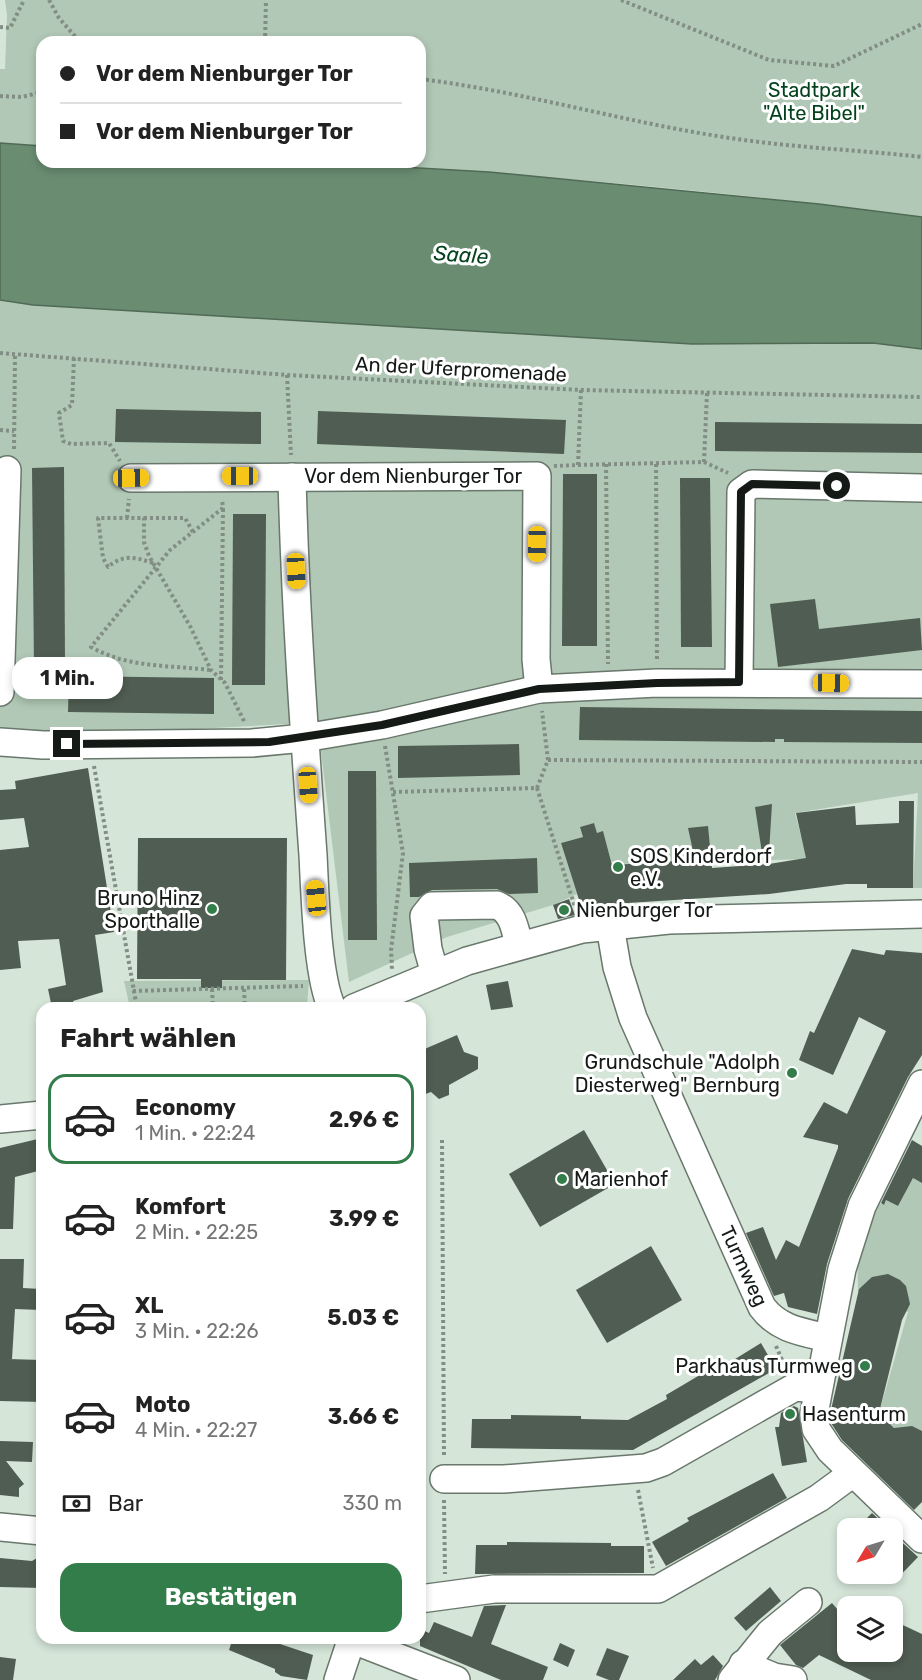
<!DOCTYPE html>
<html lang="de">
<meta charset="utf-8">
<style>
:root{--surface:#fff;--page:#f6f6f6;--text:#222;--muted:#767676;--line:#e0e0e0;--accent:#337d4a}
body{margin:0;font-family:Rubik,sans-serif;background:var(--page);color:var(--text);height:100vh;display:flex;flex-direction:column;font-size:22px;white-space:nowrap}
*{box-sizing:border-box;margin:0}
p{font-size:20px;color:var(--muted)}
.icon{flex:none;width:33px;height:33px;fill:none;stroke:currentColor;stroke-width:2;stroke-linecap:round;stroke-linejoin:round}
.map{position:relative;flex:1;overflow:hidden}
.drawer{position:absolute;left:36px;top:1002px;width:390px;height:642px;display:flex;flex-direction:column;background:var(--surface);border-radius:18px;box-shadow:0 3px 9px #0003}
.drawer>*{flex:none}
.guide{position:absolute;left:36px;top:36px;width:390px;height:132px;border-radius:18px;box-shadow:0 3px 9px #0003;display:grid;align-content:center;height:132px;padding:0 24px;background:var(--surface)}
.needle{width:39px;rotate:232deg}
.fabs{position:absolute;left:837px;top:1518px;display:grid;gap:12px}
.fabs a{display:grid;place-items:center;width:66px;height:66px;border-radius:12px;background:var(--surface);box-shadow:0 3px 9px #0003;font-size:30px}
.end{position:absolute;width:27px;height:27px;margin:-14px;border:8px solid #151a16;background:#fff;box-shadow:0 0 0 3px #fff}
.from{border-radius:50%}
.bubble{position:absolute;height:42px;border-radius:18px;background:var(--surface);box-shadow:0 3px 9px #0003;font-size:20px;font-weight:700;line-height:42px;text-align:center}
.car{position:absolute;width:18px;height:36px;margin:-18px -9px;border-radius:8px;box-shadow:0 0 4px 2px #0007;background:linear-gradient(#f5c518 24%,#345 0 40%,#f5c518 0 76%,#345 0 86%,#f5c518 0)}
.guide b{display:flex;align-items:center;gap:21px;height:57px;font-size:22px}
.guide b+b{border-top:2px solid var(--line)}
.guide i{width:15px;height:15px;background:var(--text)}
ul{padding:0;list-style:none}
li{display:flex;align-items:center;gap:18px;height:90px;margin:0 12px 9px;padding:0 12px;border:3px solid transparent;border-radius:18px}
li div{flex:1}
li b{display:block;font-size:22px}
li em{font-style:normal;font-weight:700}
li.selected{border-color:var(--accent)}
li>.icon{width:54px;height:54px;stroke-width:1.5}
h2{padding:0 24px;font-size:27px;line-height:72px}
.pay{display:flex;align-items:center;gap:15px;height:66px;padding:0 24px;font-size:22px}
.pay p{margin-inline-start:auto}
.primary-button{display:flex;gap:12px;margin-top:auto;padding:12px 24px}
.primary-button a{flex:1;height:69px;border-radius:18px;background:var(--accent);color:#fff;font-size:24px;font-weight:700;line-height:69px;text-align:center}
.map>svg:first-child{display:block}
.green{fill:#b0c8b5}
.water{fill:#6a8d72;stroke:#506a56;stroke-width:1.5}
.building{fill:#505d52}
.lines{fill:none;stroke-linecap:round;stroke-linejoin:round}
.minor-casing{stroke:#69776c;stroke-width:30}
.path{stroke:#828e84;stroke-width:4;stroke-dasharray:3 3;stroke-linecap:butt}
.minor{stroke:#fff;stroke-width:27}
.route{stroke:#151a16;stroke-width:8}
.poi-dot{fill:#337d4a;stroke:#fff;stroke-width:2}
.labels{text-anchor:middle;stroke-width:6;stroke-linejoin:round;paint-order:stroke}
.park-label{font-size:20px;fill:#04431e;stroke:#fff}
.street-label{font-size:20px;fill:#151a16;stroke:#fff}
.poi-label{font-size:20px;fill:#151a16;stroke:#fff;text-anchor:start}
.water-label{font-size:21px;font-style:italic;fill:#04431e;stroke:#fff}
</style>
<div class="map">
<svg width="922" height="1680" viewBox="0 0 922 1680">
<rect width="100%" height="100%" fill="#d5e5d8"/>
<!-- green -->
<g class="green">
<path d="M5 0H922V217C720 190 517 173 314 162H420V42H42V146L0 143V69H5L7 15Z"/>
<polygon points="0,300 33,305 692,344 873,343 922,349 922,888 913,888 918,793 795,813 807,859 618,864 611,861 603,832 597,833 594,823 580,827 583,837 561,843 577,894 553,905 447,937 349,982 318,727 307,723 0,739"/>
<polygon points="309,980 307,1005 300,1008 130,1008 124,981"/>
<polygon points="913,1178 918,1181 919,1178 922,1182 922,1455 879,1413 908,1312 858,1292 857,1241 877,1202 884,1205 886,1200 898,1206"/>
</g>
<!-- water -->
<polygon class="water" points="0,143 42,146 42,162 314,162 489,172 819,204 922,217 922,349 873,343 692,344 33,305 0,300"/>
<!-- building -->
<g class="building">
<polygon points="116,409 261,412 261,444 115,442"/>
<polygon points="318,411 566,420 564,454 317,444"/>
<polygon points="715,422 922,424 922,453 715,451"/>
<polygon points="64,467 65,667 34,667 32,468"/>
<polygon points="563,474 597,474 597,646 562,646"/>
<polygon points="680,478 710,478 712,647 681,647"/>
<polygon points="233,514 266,514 265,685 232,685"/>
<polygon points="815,599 819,629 920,618 922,650 778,667 770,604"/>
<polygon points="69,676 214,678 214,714 68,712"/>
<polygon points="580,707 922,711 922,743 784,742 784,739 775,739 775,742 579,740"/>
<polygon points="519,744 520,775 398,778 398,746"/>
<polygon points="88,768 114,932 95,935 103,992 73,1001 75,1008 52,1008 48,989 66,985 59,939 18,941 21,968 0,970 0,850 29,847 24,818 0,820 0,790 16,789 15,781"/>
<polygon points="348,771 376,771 377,940 348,940"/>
<polygon points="899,801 914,801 913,888 867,888 867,884 846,884 769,894 581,906 561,843 583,837 580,827 594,823 597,833 603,831 612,865 695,860 688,828 708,826 712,868 769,864 806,858 796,813 855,806 856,825 899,823"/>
<polygon points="772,804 769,852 762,853 755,807"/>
<polygon points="138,838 287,838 286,980 222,980 222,988 201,988 201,979 137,979"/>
<polygon points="537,858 538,893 509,894 497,889 432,890 419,897 410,897 409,863"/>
<polygon points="569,899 575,915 558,919 553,905"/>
<polygon points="852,949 884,955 886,950 922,953 922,1055 908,1077 848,1199 827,1264 817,1314 788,1307 784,1293 774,1296 746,1233 763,1227 776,1260 786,1240 799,1247 838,1148 838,1145 803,1137 824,1102 847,1114 886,1031 859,1017 833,1075 799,1060 810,1031 814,1033"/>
<polygon points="508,981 513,1007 491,1010 486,985"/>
<polygon points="457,1035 464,1052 478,1057 478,1069 449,1085 449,1095 439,1099 431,1092 420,1096 420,1051"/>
<polygon points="584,1130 615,1184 540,1227 509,1174"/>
<polygon points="42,1138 42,1170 15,1177 13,1229 0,1229 0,1148"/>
<polygon points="912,1140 922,1146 922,1183 913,1178 898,1206 886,1200 884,1205 881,1203"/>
<polygon points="651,1246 682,1300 607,1343 576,1290"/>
<polygon points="0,1259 24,1259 23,1288 41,1289 40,1310 15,1309 12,1359 8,1359 42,1360 42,1402 0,1401"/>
<polygon points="888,1274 900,1280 906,1286 910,1304 902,1320 879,1413 894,1428 912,1426 922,1431 922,1502 914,1510 842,1440 831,1423 830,1414 859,1289 872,1277"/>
<polygon points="761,1343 776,1369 633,1450 471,1448 472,1419 511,1419 511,1415 581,1416 581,1419 628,1420 667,1399 666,1395 683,1385 725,1360 727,1364"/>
<polygon points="794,1406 798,1408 807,1462 782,1466 775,1427 779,1427 781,1413"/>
<polygon points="0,1441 33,1442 32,1462 6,1461 24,1484 19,1488 19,1497 0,1495"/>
<polygon points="773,1473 787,1498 666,1566 652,1542 689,1521 687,1518"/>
<polygon points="872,1513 888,1528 857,1528"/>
<polygon points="892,1533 918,1557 892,1584"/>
<polygon points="507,1542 611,1543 611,1546 644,1546 644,1573 475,1574 476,1545 507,1545"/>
<polygon points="42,1555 42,1588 0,1587 0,1558 32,1561"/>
<polygon points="770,1587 781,1601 746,1631 734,1618"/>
<polygon points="832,1603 848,1622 848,1652 892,1652 892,1620 922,1634 922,1680 871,1680 819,1655 803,1668 796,1665 780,1645"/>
<polygon points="506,1605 491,1644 548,1667 543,1680 501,1680 420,1646 420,1629 429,1633 434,1622 472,1637 484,1606"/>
<polygon points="233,1638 262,1638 313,1655 307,1680 281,1676 275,1672 275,1669 229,1650"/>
<polygon points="560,1643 575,1650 568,1667 553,1660"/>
<polygon points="607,1648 629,1656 619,1680 609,1680 596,1675"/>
<polygon points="713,1655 723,1666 715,1680 673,1680 695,1659 701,1665"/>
<polygon points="0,1657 16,1659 13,1680 0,1680"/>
</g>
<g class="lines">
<!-- minor casing -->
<g class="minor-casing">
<g id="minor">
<path d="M292 477C295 603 304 729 313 855 315 893 317 976 332 1008"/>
<polyline points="131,478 537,476 536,659 539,689 657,683 922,684"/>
<polyline points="739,682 741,492 752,484 922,488"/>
<polyline points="0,692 7,470"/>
<polyline points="0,742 43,745 252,743 304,738 382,725 539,689"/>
<path d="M610 926 617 967 633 1018 762 1307C778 1329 802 1332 828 1338"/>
<path d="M435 974 428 949 424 916 432 906 497 905C513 912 515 929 519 945"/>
<polyline points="354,1008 467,961 582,929 669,920 922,914"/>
<polyline points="922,1084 862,1206 842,1269 814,1414 816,1429 830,1450 922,1539"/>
<polyline points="0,1119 42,1115"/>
<polyline points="444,1479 504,1479 646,1468 663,1462 795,1387 818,1389"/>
<polyline points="0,1527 42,1531"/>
<polyline points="420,1599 494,1589 658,1589 819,1498 853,1473"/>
<polyline points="348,1638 456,1680"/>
<polyline points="743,1664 774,1677 793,1680"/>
<polyline points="338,1680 352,1638"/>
<polyline points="732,1680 770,1633 808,1602"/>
</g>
</g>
<!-- path -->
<g class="path">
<polyline points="49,0 59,18 80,42"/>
<polyline points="621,0 769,60 834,66 922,24"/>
<polyline points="0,27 10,28 24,0"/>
<polyline points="265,42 266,0"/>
<path d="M420 79C527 92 630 124 737 139 798 148 860 150 922 157"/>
<polyline points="0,96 22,97 42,92"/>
<polyline points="0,353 287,375 581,390 922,397"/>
<polyline points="74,358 72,405 59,413 63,441 71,444 109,443 120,461"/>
<polyline points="287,375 291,455"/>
<polyline points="0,430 14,431"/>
<polyline points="14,449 15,354"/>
<polyline points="704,462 728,473"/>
<polyline points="606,464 608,664"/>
<polyline points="656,464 657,661"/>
<polyline points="578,465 704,462 707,393"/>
<polyline points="554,466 578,465 581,390"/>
<polyline points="127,518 129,499"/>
<polyline points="144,518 185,518 193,532"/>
<path d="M153 563C135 557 123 554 108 567L103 558 98 518H144V542L149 556 190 626 211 670 225 683 245 723"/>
<path d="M210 670C169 665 128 668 91 647L170 550 223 508 222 499"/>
<polyline points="221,680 223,509"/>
<polyline points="385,746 403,853 391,950 392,970"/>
<polyline points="548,760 922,762"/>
<polyline points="94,766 137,1008"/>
<polyline points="537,788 548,760 542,711"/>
<polyline points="393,792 537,788 575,907"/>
<polyline points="212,989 213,1008"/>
<polyline points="244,989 245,1008"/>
<polyline points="133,991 303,986"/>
<polyline points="442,1140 444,1457"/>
<polyline points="776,1346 786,1369"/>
<polyline points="638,1490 653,1568"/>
<polyline points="444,1500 445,1574"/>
</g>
<!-- minor -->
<use href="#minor" class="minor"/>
</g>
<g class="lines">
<!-- route -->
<polyline class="route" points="67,744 269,742 382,725 539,689 657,683 739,682 741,492 752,484 837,486"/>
</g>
<!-- markers -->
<g class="poi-dot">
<circle cx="618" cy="867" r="6"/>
<circle cx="212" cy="909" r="6"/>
<circle cx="564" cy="910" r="6"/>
<circle cx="792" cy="1073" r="6"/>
<circle cx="562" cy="1179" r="6"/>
<circle cx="865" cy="1366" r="6"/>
<circle cx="790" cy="1414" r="6"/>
</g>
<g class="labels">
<!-- park labels -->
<g class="park-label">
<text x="814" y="97">Stadtpark<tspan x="814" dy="23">"Alte Bibel"</tspan></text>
</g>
<!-- street labels -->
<g class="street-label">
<text transform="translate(461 369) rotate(3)" y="7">An der Uferpromenade</text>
<text x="413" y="483">Vor dem Nienburger Tor</text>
<text transform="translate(744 1266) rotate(65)" y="7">Turmweg</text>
</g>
<!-- poi labels -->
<g class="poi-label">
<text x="630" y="863">SOS Kinderdorf<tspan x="630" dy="23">e.V.</tspan></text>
<text x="200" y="905" text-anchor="end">Bruno Hinz<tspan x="200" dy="23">Sporthalle</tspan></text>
<text x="576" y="917">Nienburger Tor</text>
<text x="780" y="1069" text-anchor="end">Grundschule "Adolph<tspan x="780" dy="23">Diesterweg" Bernburg</tspan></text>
<text x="574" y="1186">Marienhof</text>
<text x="853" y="1373" text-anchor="end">Parkhaus Turmweg</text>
<text x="802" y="1421">Hasenturm</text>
</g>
<!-- water labels -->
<g class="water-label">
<text transform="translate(461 255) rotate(4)" y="7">Saale</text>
</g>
</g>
</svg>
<div class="fabs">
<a><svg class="needle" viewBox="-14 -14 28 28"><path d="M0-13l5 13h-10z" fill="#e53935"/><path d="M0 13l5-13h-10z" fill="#767676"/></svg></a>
<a><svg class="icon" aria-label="layers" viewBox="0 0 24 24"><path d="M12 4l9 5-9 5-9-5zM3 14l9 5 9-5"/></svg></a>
</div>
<i class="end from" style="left:837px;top:486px"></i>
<i class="end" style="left:67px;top:744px"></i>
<div class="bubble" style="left:12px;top:657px;width:111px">1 Min.</div>
<i class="car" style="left:240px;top:476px;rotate:270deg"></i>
<i class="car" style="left:131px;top:478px;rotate:89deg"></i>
<i class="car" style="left:537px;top:544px;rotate:181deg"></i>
<i class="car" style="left:296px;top:571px;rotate:177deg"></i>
<i class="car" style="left:831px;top:683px;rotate:91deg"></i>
<i class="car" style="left:308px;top:785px;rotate:176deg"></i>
<i class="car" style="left:316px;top:898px;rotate:354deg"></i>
<div class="guide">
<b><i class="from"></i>Vor dem Nienburger Tor</b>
<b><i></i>Vor dem Nienburger Tor</b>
</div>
<section class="drawer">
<h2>Fahrt wählen</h2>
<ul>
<li class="selected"><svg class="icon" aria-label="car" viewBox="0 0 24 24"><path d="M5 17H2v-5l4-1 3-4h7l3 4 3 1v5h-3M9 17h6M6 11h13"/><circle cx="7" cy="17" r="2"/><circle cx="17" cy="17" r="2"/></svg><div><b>Economy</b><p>1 Min. · 22:24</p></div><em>2.96 €</em></li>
<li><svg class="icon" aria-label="car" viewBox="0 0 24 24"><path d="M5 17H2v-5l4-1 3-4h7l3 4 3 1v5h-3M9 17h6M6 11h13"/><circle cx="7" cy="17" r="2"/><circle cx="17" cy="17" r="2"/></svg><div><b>Komfort</b><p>2 Min. · 22:25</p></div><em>3.99 €</em></li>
<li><svg class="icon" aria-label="car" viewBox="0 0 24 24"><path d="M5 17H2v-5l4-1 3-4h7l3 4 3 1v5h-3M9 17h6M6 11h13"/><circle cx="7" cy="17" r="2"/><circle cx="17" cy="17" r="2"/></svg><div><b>XL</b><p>3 Min. · 22:26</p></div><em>5.03 €</em></li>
<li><svg class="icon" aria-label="car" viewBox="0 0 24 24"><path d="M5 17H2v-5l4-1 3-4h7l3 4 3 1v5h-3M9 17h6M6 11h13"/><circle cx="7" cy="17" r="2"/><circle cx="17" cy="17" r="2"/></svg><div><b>Moto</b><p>4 Min. · 22:27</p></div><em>3.66 €</em></li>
</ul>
<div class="pay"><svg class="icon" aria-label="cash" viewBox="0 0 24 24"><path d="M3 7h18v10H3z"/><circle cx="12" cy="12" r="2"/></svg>Bar<p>330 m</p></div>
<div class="primary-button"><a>Bestätigen</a></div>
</section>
</div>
